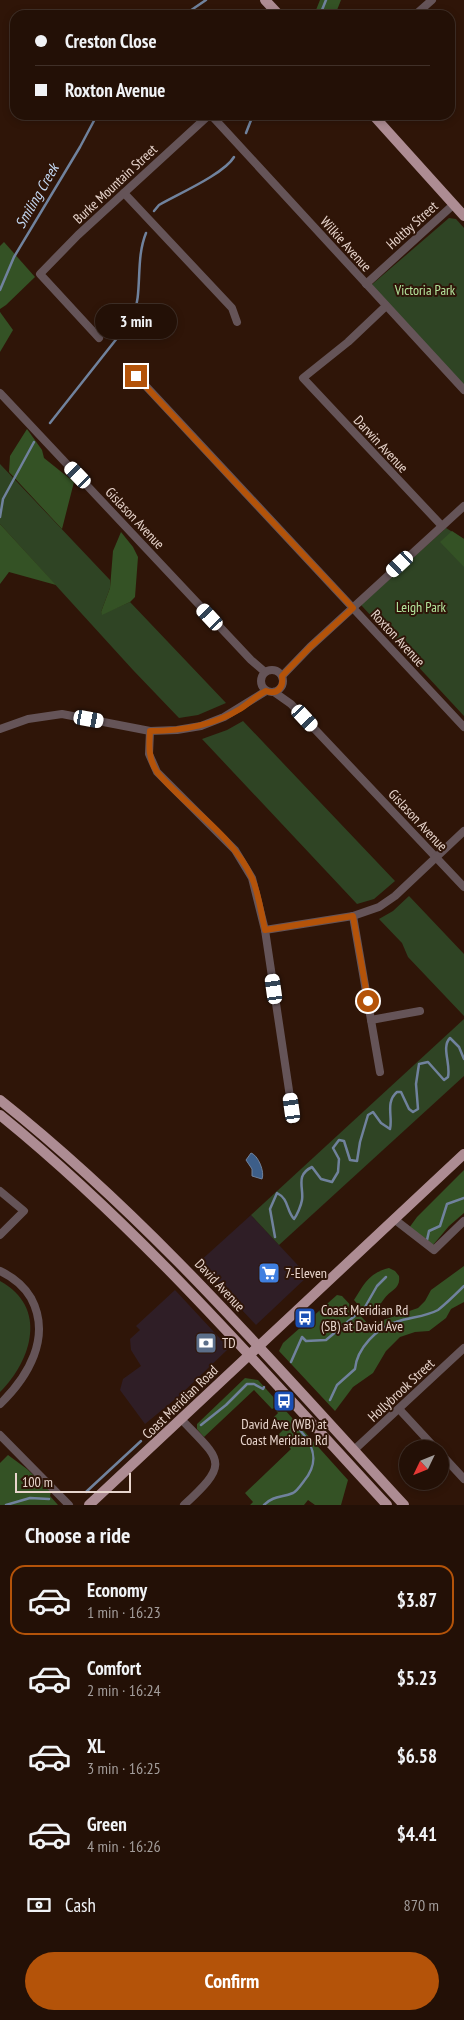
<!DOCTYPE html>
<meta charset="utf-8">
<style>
:root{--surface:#231006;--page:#2b1910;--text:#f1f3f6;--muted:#a39d9b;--line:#403028;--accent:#b45309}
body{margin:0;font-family:"PT Sans Narrow",sans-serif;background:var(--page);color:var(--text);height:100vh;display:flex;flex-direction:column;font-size:19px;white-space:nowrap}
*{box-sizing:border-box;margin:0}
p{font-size:16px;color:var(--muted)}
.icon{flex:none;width:28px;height:28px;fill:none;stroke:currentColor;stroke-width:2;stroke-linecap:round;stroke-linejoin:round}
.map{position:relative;height:1505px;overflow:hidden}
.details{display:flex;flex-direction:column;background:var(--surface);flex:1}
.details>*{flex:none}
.hud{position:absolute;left:10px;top:10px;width:445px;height:110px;border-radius:15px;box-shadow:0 2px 8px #0003,0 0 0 1px var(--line);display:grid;align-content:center;height:110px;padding:0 25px;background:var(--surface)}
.needle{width:32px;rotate:227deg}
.buttons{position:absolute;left:399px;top:1440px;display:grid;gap:10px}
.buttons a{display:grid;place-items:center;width:50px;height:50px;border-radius:50%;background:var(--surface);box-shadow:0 2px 8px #0003,0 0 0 1px var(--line);font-size:25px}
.scale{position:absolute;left:15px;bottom:12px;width:116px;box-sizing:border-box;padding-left:5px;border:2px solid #e8d5cd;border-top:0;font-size:14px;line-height:18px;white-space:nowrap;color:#e8d5cd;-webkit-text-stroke:4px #2f1508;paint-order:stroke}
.end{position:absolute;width:22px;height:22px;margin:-11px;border:6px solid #b45309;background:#fff;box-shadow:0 0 0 2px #fff}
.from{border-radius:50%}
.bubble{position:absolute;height:35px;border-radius:18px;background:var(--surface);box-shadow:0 2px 8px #0003,0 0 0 1px var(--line);font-size:16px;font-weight:700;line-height:35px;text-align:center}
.car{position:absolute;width:15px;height:30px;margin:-15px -8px;border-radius:6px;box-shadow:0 0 4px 1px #0007;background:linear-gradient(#fff 24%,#345 0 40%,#fff 0 76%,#345 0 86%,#fff 0)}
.hud b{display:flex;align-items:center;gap:18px;height:48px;font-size:19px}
.hud b+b{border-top:1px solid var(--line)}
.hud i{width:12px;height:12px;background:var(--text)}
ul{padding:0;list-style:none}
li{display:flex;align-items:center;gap:15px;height:70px;margin:0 10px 8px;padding:0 15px;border:2px solid transparent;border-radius:15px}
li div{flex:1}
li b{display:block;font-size:19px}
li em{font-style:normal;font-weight:700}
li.on{border-color:var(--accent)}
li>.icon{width:45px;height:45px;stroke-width:1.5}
h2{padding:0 25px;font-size:22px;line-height:60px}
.pay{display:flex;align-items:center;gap:12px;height:55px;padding:0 25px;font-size:19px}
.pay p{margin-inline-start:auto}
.cta{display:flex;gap:10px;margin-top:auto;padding:10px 25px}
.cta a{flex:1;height:58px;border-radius:30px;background:var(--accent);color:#fff;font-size:20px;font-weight:700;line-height:58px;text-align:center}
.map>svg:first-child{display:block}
.commercial{fill:#2f1e26}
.green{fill:#2f4424}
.forest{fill:#345225}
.water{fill:#3d5e89;stroke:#70829d}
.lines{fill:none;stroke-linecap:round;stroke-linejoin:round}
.stream{stroke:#70829d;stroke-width:2.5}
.minor{stroke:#655458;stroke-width:8}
.major{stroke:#ad8c93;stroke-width:10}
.route{stroke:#b45309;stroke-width:6}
.labels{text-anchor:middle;stroke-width:4;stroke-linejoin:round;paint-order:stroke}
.street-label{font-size:14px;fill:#e8d5cd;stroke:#2f1508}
.park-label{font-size:14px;fill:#b5e69e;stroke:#2f1508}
.poi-label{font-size:14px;fill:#e8d5cd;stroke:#2f1508;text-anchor:start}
.water-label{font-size:15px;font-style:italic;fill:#c5daf5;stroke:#2f1508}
</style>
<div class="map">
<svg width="464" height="1505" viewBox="0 0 464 1505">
<rect width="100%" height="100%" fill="#2f1508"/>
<!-- commercial -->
<g class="commercial">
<polygon points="251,1215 308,1276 256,1325 198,1263"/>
<polygon points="175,1290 227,1346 227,1350 179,1396 145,1424 120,1390 123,1379 141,1366 131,1350 130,1339 140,1330 136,1326"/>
</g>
<!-- green -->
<g class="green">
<polygon points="449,218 456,219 464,228 464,390 369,287"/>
<polygon points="0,464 110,580 110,588 101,612 102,614 130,602 226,703 198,715 179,718 133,670 0,524"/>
<polygon points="446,528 464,539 464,716 361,605"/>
<polygon points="243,721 395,881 374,899 357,904 202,739 227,730"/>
<polygon points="409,896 464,954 464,1016 408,957 402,943 379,919 393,911"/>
<polygon points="464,1019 464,1076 279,1245 251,1215"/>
<path d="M0 1281C48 1307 32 1360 0 1392Z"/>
</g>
<!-- forest -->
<g class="forest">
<polygon points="320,0 341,0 335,15 314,15"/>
<polygon points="4,242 35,277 6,305 0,309 0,246"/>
<polygon points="0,312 13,330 0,352"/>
<polygon points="27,429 42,450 44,458 74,482 62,529 9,472 10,456"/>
<polygon points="0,524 56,585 9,572 0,584"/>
<polygon points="452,531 464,539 464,567 440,542"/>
<polygon points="121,532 133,547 138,557 135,597 130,602 102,615 101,612 110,588 113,551"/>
<polygon points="464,1170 464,1213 449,1226 433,1245 409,1228 417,1217"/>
<polygon points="464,1266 464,1302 451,1309 446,1318 429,1331 415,1332 400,1337 386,1351 373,1373 353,1387 335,1411 279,1351 283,1343 337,1295 342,1296 369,1325 418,1308 425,1301 431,1290"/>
<path d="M389 1268 395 1271 399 1276C401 1289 390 1290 384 1299 380 1304 377 1310 371 1315H367L354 1300C364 1284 369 1273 389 1268Z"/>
<polygon points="245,1378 258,1380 348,1480 341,1505 315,1505 308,1500 304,1505 250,1505 253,1502 245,1493 291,1449 278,1435 283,1430 273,1418 278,1413 274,1408 272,1409 254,1390 204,1437 197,1429 197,1424"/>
<polygon points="8,1455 27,1469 51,1492 50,1496 58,1505 0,1505 0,1463"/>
</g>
<!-- water -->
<path class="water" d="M251 1153C258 1155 265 1172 262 1179L252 1176V1169L246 1160Z"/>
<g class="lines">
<!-- stream -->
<g class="stream">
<polyline points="184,15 206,0"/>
<polyline points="320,15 326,0"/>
<polyline points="246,133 253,115"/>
<path d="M154 211 159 205C178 194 224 174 234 157"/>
<polyline points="0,290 14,257 80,147 97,115"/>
<path d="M50 423 133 318C143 291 135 260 146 233"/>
<polyline points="0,517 3,499 34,442"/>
<path d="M275 1237 270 1209 277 1193C289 1199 286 1210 294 1219 297 1215 301 1206 302 1200 304 1188 295 1175 312 1167L321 1179 332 1182 338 1172 339 1159 333 1148 339 1140 344 1141 350 1160 357 1161 360 1142 368 1115 373 1112 381 1123 390 1129C393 1117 385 1102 397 1092H401L409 1109 413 1112 418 1109 416 1084 419 1064 428 1062 444 1080 448 1077C451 1064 441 1047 450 1038L459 1047 464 1059"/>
<polyline points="427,1240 429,1231 440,1226 447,1204 464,1198"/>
<polyline points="365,1307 377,1286 386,1277"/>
<polyline points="291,1362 302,1337 306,1341 326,1340 357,1314"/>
<path d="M330 1400 337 1385 355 1369C357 1348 377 1328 396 1322 410 1317 425 1317 438 1310 447 1303 456 1294 464 1286"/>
<polyline points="201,1425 226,1405 247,1384 254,1384 263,1389 264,1387"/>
<polyline points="86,1492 141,1441"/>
<polyline points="6,1505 30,1498 49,1499"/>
<path d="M264 1505C274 1495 282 1498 293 1493 297 1491 301 1485 304 1481 320 1462 314 1445 299 1429L301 1427"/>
</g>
<!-- minor -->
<g class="minor">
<polyline points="415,15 432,0"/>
<polyline points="211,115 464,390"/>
<polyline points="124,193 232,308 237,322"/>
<polyline points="366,284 453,205"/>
<polyline points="386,306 348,342 303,378 442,526"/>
<polyline points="99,338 40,274 78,235 209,115"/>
<polyline points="129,368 464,727"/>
<polyline points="0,393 251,660 265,672"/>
<circle cx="272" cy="681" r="11"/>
<polyline points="282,676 310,647 464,506"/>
<polyline points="274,692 291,704 464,887"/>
<polyline points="0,729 28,719 62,714 150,731 177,730 201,726 224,717 266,691"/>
<polyline points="150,731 149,754 157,772 235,850 252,878 265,930 293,1117"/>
<polyline points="353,916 380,1072"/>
<polyline points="265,930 353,916 379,907 395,896 464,831"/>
<polyline points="371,1020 420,1011"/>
<polyline points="0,1191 24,1211 0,1235"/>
<polyline points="394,1219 434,1250 464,1221"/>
<path d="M0 1271C13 1277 24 1286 31 1298 52 1337 28 1377 0 1404"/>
<polyline points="399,1409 436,1449"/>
<path d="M181 1419C221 1461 231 1462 184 1505"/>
<polyline points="0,1435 69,1505"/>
<polyline points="354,1450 464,1348"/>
<polyline points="440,1453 464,1479"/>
</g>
<!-- major -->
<g class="major">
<polyline points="265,0 279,15"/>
<polyline points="373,115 464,216"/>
<path d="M0 1100C150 1219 275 1365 404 1505"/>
<path d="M0 1115C143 1231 262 1370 387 1505"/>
<polyline points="89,1505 464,1154"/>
</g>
</g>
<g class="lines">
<!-- route -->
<path class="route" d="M136 376 353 608 310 647 282 676C284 688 277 695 266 691 256 696 249 703 240 709 212 726 182 731 150 731 149 746 148 758 157 772 187 808 232 834 252 878 259 894 261 913 265 930L353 916 368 1001"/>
</g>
<!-- icons -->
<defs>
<g id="supermarket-square" transform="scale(1.125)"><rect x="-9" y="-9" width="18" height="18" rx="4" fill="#3f7fe0" stroke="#2f1508"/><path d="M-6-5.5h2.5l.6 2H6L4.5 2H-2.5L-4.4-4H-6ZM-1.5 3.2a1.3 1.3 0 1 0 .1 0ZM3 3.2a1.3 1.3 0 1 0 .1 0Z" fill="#fff"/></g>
<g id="bus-square" transform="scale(1.125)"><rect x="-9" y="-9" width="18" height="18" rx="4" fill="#1a4fb4" stroke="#2f1508"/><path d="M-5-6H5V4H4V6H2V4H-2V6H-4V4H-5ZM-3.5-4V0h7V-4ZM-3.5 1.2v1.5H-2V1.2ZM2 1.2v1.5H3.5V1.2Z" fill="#fff"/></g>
<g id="bank-square" transform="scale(1.125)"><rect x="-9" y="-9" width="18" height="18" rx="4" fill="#5c6f8a" stroke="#2f1508"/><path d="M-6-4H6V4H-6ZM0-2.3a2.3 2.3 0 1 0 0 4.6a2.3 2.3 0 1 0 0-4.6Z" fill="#fff"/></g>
</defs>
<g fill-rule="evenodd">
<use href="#supermarket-square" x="269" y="1273"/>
<use href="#bus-square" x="305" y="1318"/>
<use href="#bank-square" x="206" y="1343"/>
<use href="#bus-square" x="284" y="1401"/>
</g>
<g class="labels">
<!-- street labels -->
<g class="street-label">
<text transform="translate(115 184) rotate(-43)" y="5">Burke Mountain Street</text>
<text transform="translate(412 225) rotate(-42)" y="5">Holtby Street</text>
<text transform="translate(346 244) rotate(48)" y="5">Wilkie Avenue</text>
<text transform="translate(381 444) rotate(47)" y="5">Darwin Avenue</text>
<text transform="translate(135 518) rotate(47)" y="5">Gislason Avenue</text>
<text transform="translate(398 638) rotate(47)" y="5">Roxton Avenue</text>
<text transform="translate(418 820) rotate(47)" y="5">Gislason Avenue</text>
<text transform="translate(220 1285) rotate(47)" y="5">David Avenue</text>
<text transform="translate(401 1390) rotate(-43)" y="5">Hollybrook Street</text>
<text transform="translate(180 1402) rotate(-44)" y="5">Coast Meridian Road</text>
</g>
<!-- park labels -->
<g class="park-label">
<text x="425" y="295">Victoria Park</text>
<text x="421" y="612">Leigh Park</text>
</g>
<!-- poi labels -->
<g class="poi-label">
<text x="285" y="1278">7-Eleven</text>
<text x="321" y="1315">Coast Meridian Rd<tspan x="321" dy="16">(SB) at David Ave</tspan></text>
<text x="222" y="1348">TD</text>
<text x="284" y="1429" text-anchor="middle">David Ave (WB) at<tspan x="284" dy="16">Coast Meridian Rd</tspan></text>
</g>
<!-- water labels -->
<g class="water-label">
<text transform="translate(37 196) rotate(-60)" y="5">Smiling Creek</text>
</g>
</g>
</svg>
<div class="buttons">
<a><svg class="needle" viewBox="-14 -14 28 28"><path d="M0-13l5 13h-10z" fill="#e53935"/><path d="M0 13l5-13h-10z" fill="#a39d9b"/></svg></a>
</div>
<div class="scale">100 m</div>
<i class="end from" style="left:368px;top:1001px"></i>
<i class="end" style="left:136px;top:376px"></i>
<div class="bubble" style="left:95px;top:304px;width:82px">3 min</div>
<i class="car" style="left:78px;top:475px;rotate:316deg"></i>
<i class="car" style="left:400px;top:564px;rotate:227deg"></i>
<i class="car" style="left:210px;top:617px;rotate:317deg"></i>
<i class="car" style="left:305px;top:718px;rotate:137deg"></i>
<i class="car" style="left:89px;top:719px;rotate:100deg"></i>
<i class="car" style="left:274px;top:989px;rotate:352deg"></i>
<i class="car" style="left:292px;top:1108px;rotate:352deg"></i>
<div class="hud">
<b><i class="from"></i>Creston Close</b>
<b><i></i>Roxton Avenue</b>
</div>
</div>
<section class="details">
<h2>Choose a ride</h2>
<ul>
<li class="on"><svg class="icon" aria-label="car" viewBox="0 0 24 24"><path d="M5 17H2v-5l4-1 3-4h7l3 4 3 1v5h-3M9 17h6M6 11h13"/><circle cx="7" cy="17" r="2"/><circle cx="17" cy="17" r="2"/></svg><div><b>Economy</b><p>1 min · 16:23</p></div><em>$3.87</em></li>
<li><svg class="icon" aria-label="car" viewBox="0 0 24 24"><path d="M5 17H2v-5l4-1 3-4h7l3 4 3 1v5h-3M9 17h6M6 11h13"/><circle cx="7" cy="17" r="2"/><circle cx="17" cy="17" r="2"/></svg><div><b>Comfort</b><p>2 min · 16:24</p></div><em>$5.23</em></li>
<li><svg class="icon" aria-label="car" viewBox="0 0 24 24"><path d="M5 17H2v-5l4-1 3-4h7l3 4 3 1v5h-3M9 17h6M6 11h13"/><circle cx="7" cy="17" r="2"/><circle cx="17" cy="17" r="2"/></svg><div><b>XL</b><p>3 min · 16:25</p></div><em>$6.58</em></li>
<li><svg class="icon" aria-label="car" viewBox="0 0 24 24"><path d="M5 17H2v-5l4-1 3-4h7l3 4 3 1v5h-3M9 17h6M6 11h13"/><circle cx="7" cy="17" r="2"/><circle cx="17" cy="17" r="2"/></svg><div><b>Green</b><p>4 min · 16:26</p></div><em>$4.41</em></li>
</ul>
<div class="pay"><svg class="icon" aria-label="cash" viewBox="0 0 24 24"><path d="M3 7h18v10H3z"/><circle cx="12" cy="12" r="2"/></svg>Cash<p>870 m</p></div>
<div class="cta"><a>Confirm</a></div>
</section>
